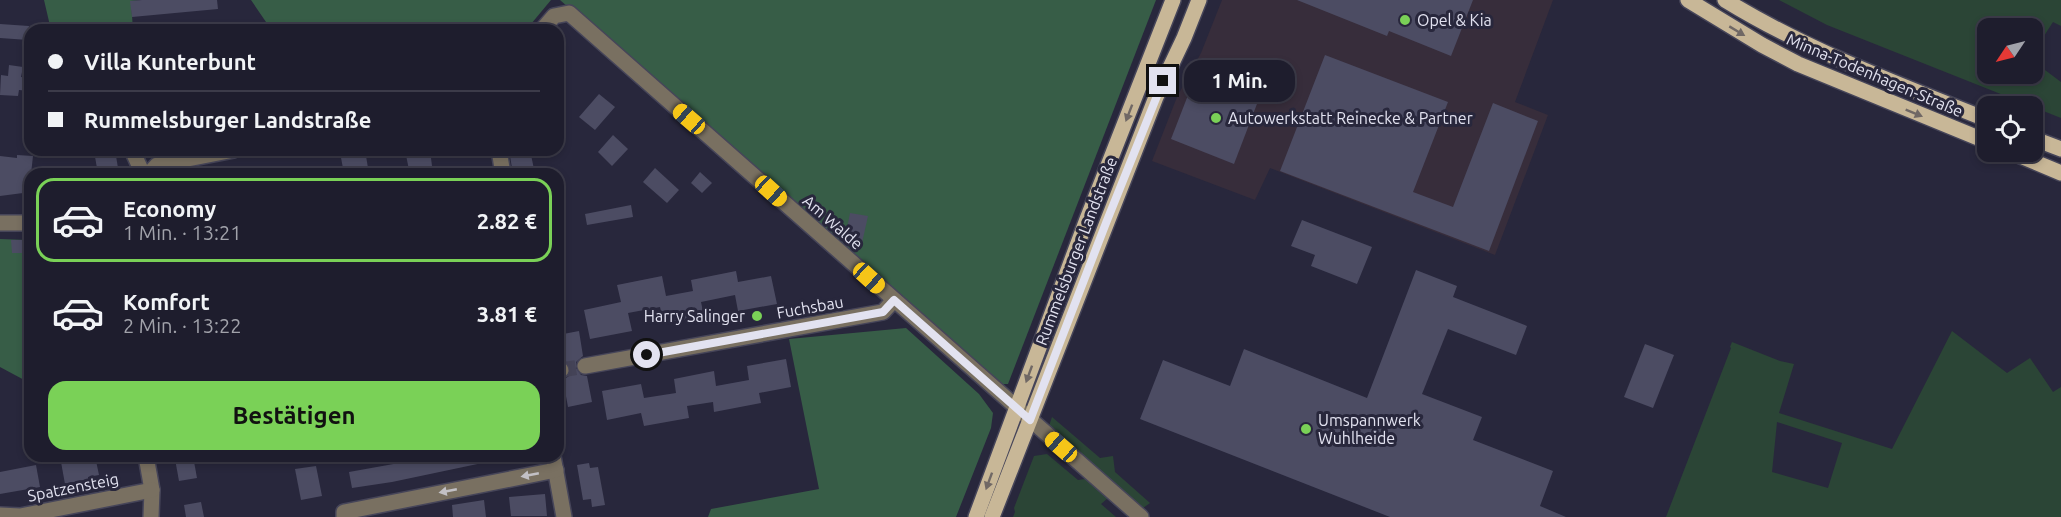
<!DOCTYPE html>
<html lang="de">
<meta charset="utf-8">
<style>
:root{--surface:#1e1d2d;--page:#262635;--text:#f1f3f6;--muted:#a1a2aa;--line:#3c3b49;--accent:#7ad157}
body{margin:0;font-family:Ubuntu,sans-serif;background:var(--page);color:var(--text);height:100vh;display:flex;flex-direction:column;font-size:22px;white-space:nowrap}
*{box-sizing:border-box;margin:0}
p{font-size:20px;color:var(--muted)}
.icon{flex:none;width:33px;height:33px;fill:none;stroke:currentColor;stroke-width:2;stroke-linecap:round;stroke-linejoin:round}
.map{position:relative;flex:1;overflow:hidden}
.details{position:absolute;left:24px;top:168px;width:540px;height:294px;display:flex;flex-direction:column;background:var(--surface);border-radius:18px;box-shadow:0 3px 9px #0003,0 0 0 2px var(--line)}
.details>*{flex:none}
.banner{position:absolute;left:24px;top:24px;width:540px;height:132px;border-radius:18px;box-shadow:0 3px 9px #0003,0 0 0 2px var(--line);display:grid;align-content:center;height:132px;padding:0 24px;background:var(--surface)}
.needle{width:39px;rotate:235deg}
.tools{position:absolute;left:1977px;top:18px;display:grid;gap:12px}
.tools a{display:grid;place-items:center;width:66px;height:66px;border-radius:12px;background:var(--surface);box-shadow:0 3px 9px #0003,0 0 0 2px var(--line);font-size:30px}
.end{position:absolute;width:27px;height:27px;margin:-14px;border:8px solid #e2e2f0;background:#111;box-shadow:0 0 0 3px #111}
.from{border-radius:50%}
.bubble{position:absolute;height:42px;border-radius:18px;background:var(--surface);box-shadow:0 3px 9px #0003,0 0 0 2px var(--line);font-size:20px;font-weight:600;line-height:42px;text-align:center}
.car{position:absolute;width:18px;height:36px;margin:-18px -9px;border-radius:8px;box-shadow:0 0 4px 2px #0007;background:linear-gradient(#f5c518 24%,#345 0 40%,#f5c518 0 76%,#345 0 86%,#f5c518 0)}
.banner b{display:flex;align-items:center;gap:21px;height:57px;font-size:22px}
.banner b+b{border-top:2px solid var(--line)}
.banner i{width:15px;height:15px;background:var(--text)}
ul{padding:10px 0 0;list-style:none}
li{display:flex;align-items:center;gap:18px;height:84px;margin:0 12px 9px;padding:0 12px;border:3px solid transparent;border-radius:18px}
li div{flex:1}
li b{display:block;font-size:22px}
li em{font-style:normal;font-weight:600}
li.on{border-color:var(--accent)}
li>.icon{width:54px;height:54px;stroke-width:1.5}
.primary-button{display:flex;gap:12px;margin-top:auto;padding:12px 24px}
.primary-button a{flex:1;height:69px;border-radius:18px;background:var(--accent);color:#111;font-size:24px;font-weight:600;line-height:69px;text-align:center}
.map>svg:first-child{display:block}
.commercial{fill:#372d3b}
.green{fill:#2b4536;fill-rule:evenodd}
.forest{fill:#375d47}
.building{fill:#4c4c63}
.lines{fill:none;stroke-linecap:round;stroke-linejoin:round}
.minor-tunnel{stroke:#444357;stroke-width:15;stroke-dasharray:15 8;stroke-linecap:butt}
.minor-casing{stroke:#464559;stroke-width:18}
.major-casing{stroke:#464559;stroke-width:18}
.minor{stroke:#797061;stroke-width:15}
.major{stroke:#c8b797;stroke-width:15}
.oneway{fill:#706865}
.oneway2{fill:#c2c0c5}
.route{stroke:#e2e2f0;stroke-width:8}
.poi-dot{fill:#7ad157;stroke:#28273c;stroke-width:2}
.labels{text-anchor:middle;stroke-width:6;stroke-linejoin:round;paint-order:stroke}
.poi-label{font-size:16px;fill:#e2e2f0;stroke:#28273c;text-anchor:start}
.street-label{font-size:16px;fill:#e2e2f0;stroke:#28273c}
</style>
<div class="map">
<svg width="2061" height="517" viewBox="0 0 2061 517">
<rect width="100%" height="100%" fill="#28273c"/>
<!-- commercial -->
<polygon class="commercial" points="1222,0 1553,0 1515,102 1548,115 1495,255 1270,168 1255,200 1152,161 1177,97 1201,53"/>
<!-- green -->
<g class="green">
<polygon points="1779,0 2061,0 2061,26 2053,22 2033,53 2032,28 1988,28 1988,74 2032,74 2033,61 2061,82 2061,118 1827,25"/>
<path d="M1952 331 2007 373 2030 358 2053 392 2061 387V517H1666L1731 348 1730 347 1732 342 1780 361 1794 364 1779 413 1892 449ZM1777 422 1842 443 1828 488 1772 472Z"/>
<polygon points="1052,417 1100,458 1113,456 1115,472 1150,503 1143,508 1049,426"/>
<polygon points="1047,454 1078,480 1085,479 1108,498 1101,504 1116,517 1013,517 1015,512 1014,508 1034,456"/>
</g>
<!-- forest -->
<g class="forest">
<polygon points="44,0 140,0 131,1 133,30 51,30"/>
<polygon points="251,0 551,0 526,30 268,30 266,22"/>
<polygon points="560,0 1156,0 1008,384 1000,384"/>
<polygon points="0,239 27,240 28,382 0,367"/>
<polygon points="906,328 979,394 993,413 991,428 956,517 708,517 711,509 819,489 789,339"/>
</g>
<!-- building -->
<g class="building">
<polygon points="142,0 217,0 218,9 132,17 130,1"/>
<polygon points="1297,0 1473,0 1451,56 1389,31 1387,36"/>
<polygon points="0,24 29,26 28,40 0,38"/>
<polygon points="1325,55 1448,102 1413,192 1453,207 1493,103 1538,121 1489,251 1280,171"/>
<polygon points="9,65 23,67 21,77 30,78 30,91 19,90 18,96 0,95 1,75 8,76"/>
<polygon points="1197,72 1260,96 1234,164 1171,139"/>
<polygon points="599,94 615,107 595,130 579,117"/>
<polygon points="613,135 628,149 612,166 598,152"/>
<polygon points="100,150 115,150 119,174 98,174 94,151"/>
<polygon points="355,150 365,150 369,174 344,174 340,152"/>
<polygon points="405,150 430,150 432,166 409,170"/>
<polygon points="509,150 530,150 535,174 513,174"/>
<polygon points="17,155 33,156 31,174 26,190 23,193 0,196 0,156 17,158"/>
<polygon points="655,168 679,190 667,203 643,182"/>
<polygon points="700,172 712,183 702,193 691,183"/>
<polygon points="631,205 633,217 587,225 585,214"/>
<polygon points="850,213 868,216 862,243 845,239"/>
<polygon points="1302,220 1372,247 1357,284 1311,266 1315,255 1291,246"/>
<polygon points="11,240 25,240 25,253 12,253"/>
<polygon points="1416,270 1457,286 1453,297 1527,326 1516,355 1448,329 1422,394 1482,417 1473,440 1553,471 1540,506 1566,517 1390,517 1140,419 1163,360 1230,386 1244,349 1367,398"/>
<polygon points="736,271 738,282 771,276 777,304 738,311 735,295 701,302 704,316 664,324 660,307 628,313 632,331 590,339 584,310 621,302 617,285 662,276 666,296 693,291 691,280"/>
<polygon points="579,331 583,356 576,362 576,368 581,375 587,376 592,402 568,407 563,380 569,376 570,368 567,362 559,361 558,335"/>
<polygon points="1645,344 1674,355 1653,408 1624,397"/>
<polygon points="786,359 791,387 759,393 761,403 714,412 713,402 687,406 689,418 644,426 641,413 607,420 602,391 641,384 644,398 676,393 674,379 714,371 716,386 749,380 747,366"/>
<polygon points="95,456 99,475 88,477 88,479 65,484 61,462"/>
<polygon points="186,456 193,456 197,478 179,481 175,459"/>
<polygon points="438,456 486,456 487,462 392,482 352,488 349,472"/>
<polygon points="589,463 590,468 598,467 605,505 592,507 591,499 583,500 577,465"/>
<polygon points="36,465 40,487 0,494 0,472"/>
<polygon points="316,466 322,496 301,500 295,469"/>
<polygon points="545,494 547,516 511,516 509,497"/>
<polygon points="484,500 486,517 453,517 452,505"/>
<polygon points="201,502 204,517 186,517 184,505"/>
</g>
<g class="lines">
<!-- minor-tunnel -->
<polyline class="minor-tunnel" points="561,370 585,366"/>
<!-- minor casing -->
<g class="minor-casing">
<g id="minor">
<polyline points="542,30 554,16 569,13 1141,517"/>
<polyline points="132,150 143,174"/>
<polyline points="499,150 503,174"/>
<polyline points="149,174 157,165 234,150"/>
<polyline points="0,223 30,223"/>
<polyline points="585,366 883,312 894,300"/>
<polyline points="558,371 561,370"/>
<polyline points="146,456 152,490 151,517"/>
<polyline points="553,456 564,517"/>
<polyline points="0,515 20,516 152,490"/>
<polyline points="344,517 344,512 556,470"/>
</g>
</g>
<!-- major casing -->
<g class="major-casing">
<g id="major">
<polyline points="1688,0 1762,45 1798,64 1988,142"/>
<path d="M1725 0C1808 51 1898 84 1988 120"/>
<polyline points="2032,138 2061,149"/>
<polyline points="2011,152 2061,173"/>
<polyline points="976,517 1087,219 1173,0"/>
<polyline points="992,517 1156,97 1184,38 1199,0"/>
</g>
</g>
<!-- minor -->
<use href="#minor" class="minor"/>
<!-- major -->
<use href="#major" class="major"/>
</g>
<!-- one-way arrows -->
<defs><path id="oneway-solid" d="M-6-.8H1V-3.2L6.5 0L1 3.2V.8H-6Z" transform="scale(1.5)"/></defs>
<g class="oneway">
<use href="#oneway-solid" transform="translate(1737 31) rotate(31)"/>
<use href="#oneway-solid" transform="translate(1129 113) rotate(111)"/>
<use href="#oneway-solid" transform="translate(1914 113) rotate(22)"/>
<use href="#oneway-solid" transform="translate(1029 374) rotate(110)"/>
<use href="#oneway-solid" transform="translate(989 481) rotate(110)"/>
</g>
<g class="oneway2">
<use href="#oneway-solid" transform="translate(530 475) rotate(169)"/>
<use href="#oneway-solid" transform="translate(448 491) rotate(169)"/>
</g>
<g class="lines">
<!-- route -->
<polyline class="route" points="647,355 883,312 894,300 1030,420 1106,223 1163,81"/>
</g>
<!-- markers -->
<g class="poi-dot">
<circle cx="1405" cy="20" r="6"/>
<circle cx="1216" cy="118" r="6"/>
<circle cx="757" cy="316" r="6"/>
<circle cx="1306" cy="429" r="6"/>
</g>
<g class="labels">
<!-- poi labels -->
<g class="poi-label">
<text x="1417" y="26">Opel &amp; Kia</text>
<text x="1228" y="124">Autowerkstatt Reinecke &amp; Partner</text>
<text x="745" y="322" text-anchor="end">Harry Salinger</text>
<text x="1318" y="426">Umspannwerk<tspan x="1318" dy="18">Wuhlheide</tspan></text>
</g>
<!-- street labels -->
<g class="street-label">
<text transform="translate(1875 75) rotate(23)" y="6">Minna-Todenhagen-Straße</text>
<text transform="translate(833 222) rotate(41)" y="6">Am Walde</text>
<text transform="translate(1076 251) rotate(-69)" y="6">Rummelsburger Landstraße</text>
<text transform="translate(810 307) rotate(-10)" y="6">Fuchsbau</text>
<text transform="translate(73 487) rotate(-11)" y="6">Spatzensteig</text>
</g>
</g>
</svg>
<div class="tools">
<a><svg class="needle" viewBox="-14 -14 28 28"><path d="M0-13l5 13h-10z" fill="#e53935"/><path d="M0 13l5-13h-10z" fill="#a1a2aa"/></svg></a>
<a><svg class="icon" aria-label="locate" viewBox="0 0 24 24"><circle cx="12" cy="12" r="6"/><path d="M12 2v4M12 18v4M2 12h4M18 12h4"/></svg></a>
</div>
<i class="end from" style="left:647px;top:355px"></i>
<i class="end" style="left:1163px;top:81px"></i>
<div class="bubble" style="left:1184px;top:60px;width:111px">1 Min.</div>
<i class="car" style="left:689px;top:119px;rotate:311deg"></i>
<i class="car" style="left:771px;top:191px;rotate:132deg"></i>
<i class="car" style="left:869px;top:278px;rotate:132deg"></i>
<i class="car" style="left:1061px;top:447px;rotate:311deg"></i>
<div class="banner">
<b><i class="from"></i>Villa Kunterbunt</b>
<b><i></i>Rummelsburger Landstraße</b>
</div>
<section class="details">
<ul>
<li class="on"><svg class="icon" aria-label="car" viewBox="0 0 24 24"><path d="M5 17H2v-5l4-1 3-4h7l3 4 3 1v5h-3M9 17h6M6 11h13"/><circle cx="7" cy="17" r="2"/><circle cx="17" cy="17" r="2"/></svg><div><b>Economy</b><p>1 Min. · 13:21</p></div><em>2.82 €</em></li>
<li><svg class="icon" aria-label="car" viewBox="0 0 24 24"><path d="M5 17H2v-5l4-1 3-4h7l3 4 3 1v5h-3M9 17h6M6 11h13"/><circle cx="7" cy="17" r="2"/><circle cx="17" cy="17" r="2"/></svg><div><b>Komfort</b><p>2 Min. · 13:22</p></div><em>3.81 €</em></li>
</ul>
<div class="primary-button"><a>Bestätigen</a></div>
</section>
</div>
